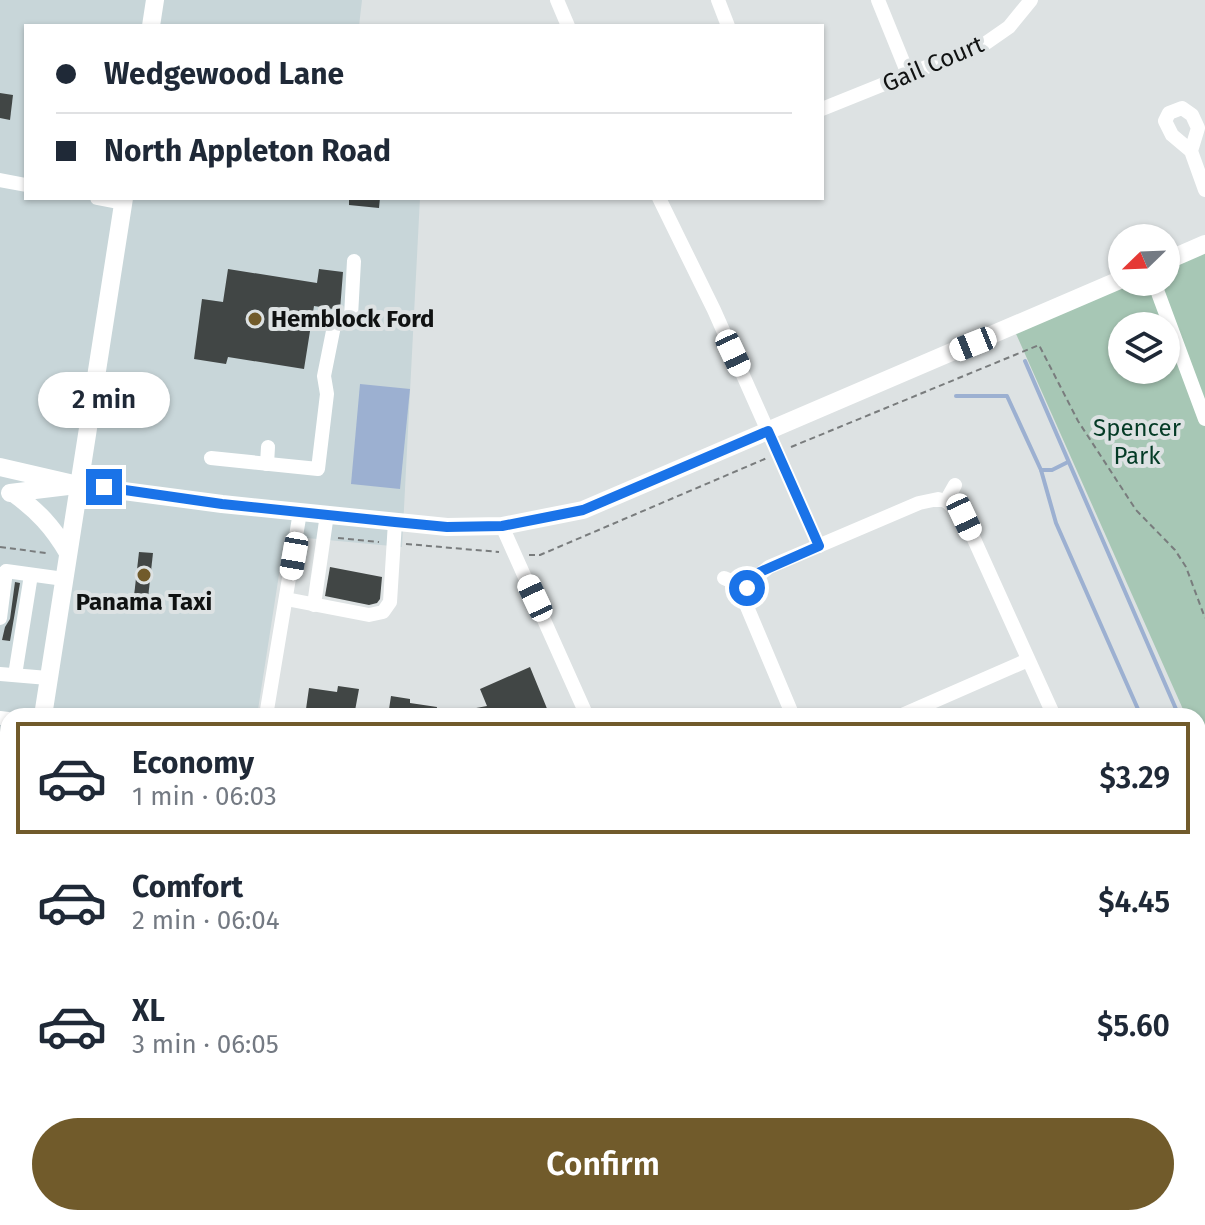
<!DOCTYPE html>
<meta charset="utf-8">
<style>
:root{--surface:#fff;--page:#f2f2f3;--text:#1f2937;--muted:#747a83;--line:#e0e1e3;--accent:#715b2b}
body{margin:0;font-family:"Fira Sans",sans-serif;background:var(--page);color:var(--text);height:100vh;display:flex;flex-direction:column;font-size:30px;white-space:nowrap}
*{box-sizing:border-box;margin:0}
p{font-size:26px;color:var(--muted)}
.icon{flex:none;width:44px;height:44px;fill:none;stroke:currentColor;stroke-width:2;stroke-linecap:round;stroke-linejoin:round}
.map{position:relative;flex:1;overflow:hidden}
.details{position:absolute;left:0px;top:708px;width:1206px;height:518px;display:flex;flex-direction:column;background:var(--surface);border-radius:24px 24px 0 0;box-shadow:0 2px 6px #0004}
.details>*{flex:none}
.banner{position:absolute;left:24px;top:24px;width:800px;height:176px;border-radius:0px;box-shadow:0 2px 6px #0004;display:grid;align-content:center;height:176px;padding:0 32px;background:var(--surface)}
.needle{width:52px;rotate:247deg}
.buttons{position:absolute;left:1108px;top:224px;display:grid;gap:16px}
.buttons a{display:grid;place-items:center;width:72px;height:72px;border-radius:50%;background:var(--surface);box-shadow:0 2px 6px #0004;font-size:40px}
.end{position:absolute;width:36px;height:36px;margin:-18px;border:10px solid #1a73e8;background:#fff;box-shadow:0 0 0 4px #fff}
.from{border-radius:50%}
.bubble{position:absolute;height:56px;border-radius:28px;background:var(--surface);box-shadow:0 2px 6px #0004;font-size:26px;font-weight:600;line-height:56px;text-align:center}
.car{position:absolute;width:24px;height:48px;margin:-24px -12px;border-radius:10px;box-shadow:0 0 6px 2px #0007;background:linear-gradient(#fff 24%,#345 0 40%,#fff 0 76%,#345 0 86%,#fff 0)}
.banner b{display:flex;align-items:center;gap:28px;height:76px;font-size:30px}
.banner b+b{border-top:2px solid var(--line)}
.banner i{width:20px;height:20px;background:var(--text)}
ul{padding:14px 0 0;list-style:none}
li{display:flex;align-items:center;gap:24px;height:112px;margin:0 16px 12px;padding:0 16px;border:4px solid transparent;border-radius:0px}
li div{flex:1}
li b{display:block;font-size:30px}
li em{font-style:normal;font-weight:600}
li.selected{border-color:var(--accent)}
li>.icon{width:72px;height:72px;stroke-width:1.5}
.cta{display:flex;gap:16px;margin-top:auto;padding:16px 32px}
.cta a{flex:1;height:92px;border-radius:48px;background:var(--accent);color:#fff;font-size:32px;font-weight:600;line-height:92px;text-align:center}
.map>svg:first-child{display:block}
.built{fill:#c8d6d9}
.green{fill:#a7c7b5;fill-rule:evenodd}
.water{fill:#9cb0d1}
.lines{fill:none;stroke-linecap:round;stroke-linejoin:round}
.stream{stroke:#9cb0d1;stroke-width:4}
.building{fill:#414645}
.path{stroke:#797c7d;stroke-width:2;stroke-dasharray:6 4;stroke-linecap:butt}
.minor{stroke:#fff;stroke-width:14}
.major{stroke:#fff;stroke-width:18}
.route{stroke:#1a73e8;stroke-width:10}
.poi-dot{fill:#715b2b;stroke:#dde2e3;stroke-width:3}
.labels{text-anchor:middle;stroke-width:8;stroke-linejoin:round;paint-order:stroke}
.street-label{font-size:24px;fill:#101212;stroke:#dde2e3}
.poi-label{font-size:24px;font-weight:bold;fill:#101212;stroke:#dde2e3;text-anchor:start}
.park-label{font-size:24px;fill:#043b26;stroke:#dde2e3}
</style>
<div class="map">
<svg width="1205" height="1225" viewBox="0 0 1205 1225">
<rect width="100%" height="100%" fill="#dde2e3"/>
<!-- built -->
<polygon class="built" points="0,0 362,0 359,26 26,26 26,198 420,198 402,547 285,536 257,716 8,716 8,1047 0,1085"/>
<!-- green -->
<g class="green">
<path d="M1205 244V759L1198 743V716H1186L1013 327 1122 282H1166V261ZM1122 326H1166V370H1122Z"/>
<polygon points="656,1218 764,1218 756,1225 654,1225"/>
</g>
<!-- water -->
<polygon class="water" points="360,384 410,389 400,489 351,484"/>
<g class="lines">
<!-- stream -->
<g class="stream">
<polyline points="1025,361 1179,716"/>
<polyline points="956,396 1007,396 1041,470 1056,523 1141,716"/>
<polyline points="1041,470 1052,470 1068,462"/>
<polyline points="1198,757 1205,773"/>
<polyline points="1203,847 1205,851"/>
</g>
</g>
<!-- building -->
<g class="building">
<polygon points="0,93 13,95 10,120 0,118"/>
<polygon points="349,198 380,198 379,208 349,205"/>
<polygon points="228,269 317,283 319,269 343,272 340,310 314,306 304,369 228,357 226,364 194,359 202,299 223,302"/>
<polygon points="139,552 153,553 148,598 134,596"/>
<polygon points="330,567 382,577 380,599 377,603 369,605 325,596"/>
<polygon points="15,582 20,583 10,641 2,640 5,627 10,619"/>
<polygon points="530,667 548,711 537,716 461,716 460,711 487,706 480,689"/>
<polygon points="338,686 359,689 354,716 305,716 309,688 337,692"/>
<polygon points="391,696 410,699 410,703 437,707 436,716 388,716"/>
</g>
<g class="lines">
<!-- path -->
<g class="path">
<polyline points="791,447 1039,345 1078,421 1136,510 1175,550 1186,567 1205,618"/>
<polyline points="338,538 379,542"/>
<polyline points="406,544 499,552"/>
<polyline points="0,547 46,553"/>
<polyline points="529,555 540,555 767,458"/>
</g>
<!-- minor -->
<g class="minor">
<polyline points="557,0 568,26"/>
<polyline points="718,0 728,26"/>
<polyline points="878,0 908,74"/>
<polyline points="822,109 986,43 1009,27 1031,0"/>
<polyline points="1191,151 1198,128 1192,115 1182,108 1169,113 1165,121 1172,135 1191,151 1205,190"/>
<polyline points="0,180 26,185"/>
<polyline points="97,198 123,203"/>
<polyline points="659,198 714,310 819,546"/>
<polyline points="1154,282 1205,419"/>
<polyline points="211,458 318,469 327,394 324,376 334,326 351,316 354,261"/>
<polyline points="267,464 268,447"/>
<polyline points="946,501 964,517 1054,716"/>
<polyline points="946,501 955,485"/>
<polyline points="502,526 587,716"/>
<polyline points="724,578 747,588"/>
<polyline points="286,599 369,615 383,612 390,602 395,522"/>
<polyline points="314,605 327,514"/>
<polyline points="0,618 6,571 64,579"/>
<polyline points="0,674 48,678"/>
<polyline points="15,675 31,575"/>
<polyline points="266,716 300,512"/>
<polyline points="793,716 745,602 750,582 769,567 919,503 938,499 946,501"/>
<polyline points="900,716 1028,660"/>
<polyline points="0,718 8,719"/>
<polyline points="0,754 8,755"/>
<polyline points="0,1035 8,1037"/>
<polyline points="1198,1037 1205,1052"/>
<polyline points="1198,1213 1205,1210"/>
<polyline points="810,1218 814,1225"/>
<polyline points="932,1218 935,1225"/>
<polyline points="188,1225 189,1218"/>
<polyline points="414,1225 415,1218"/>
<polyline points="639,1225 640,1218"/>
<polyline points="1167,1225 1185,1218"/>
</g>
<!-- major -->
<g class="major">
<polyline points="151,26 155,0"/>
<polyline points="1166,261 1205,244"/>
<polyline points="0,467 78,485 222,504 447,527 502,526 583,510 1122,279"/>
<polyline points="10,493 68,486"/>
<path d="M13 493C37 510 53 527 68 553"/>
<polyline points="43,716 124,198"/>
<polyline points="0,996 8,942"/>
</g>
</g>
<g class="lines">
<!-- route -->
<polyline class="route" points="104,487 222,504 395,522 447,527 502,526 583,510 768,431 819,546 760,572 747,588"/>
</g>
<!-- markers -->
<g class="poi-dot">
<circle cx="255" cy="319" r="8"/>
<circle cx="144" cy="575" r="8"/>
</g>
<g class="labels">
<!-- street labels -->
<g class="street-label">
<text transform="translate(933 64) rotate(-23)" y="8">Gail Court</text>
</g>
<!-- poi labels -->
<g class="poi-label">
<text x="271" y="327">Hemblock Ford</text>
<text x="144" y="610" text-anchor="middle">Panama Taxi</text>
</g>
<!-- park labels -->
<g class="park-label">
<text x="1137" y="436">Spencer<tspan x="1137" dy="28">Park</tspan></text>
</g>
</g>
</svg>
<div class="buttons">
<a><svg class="needle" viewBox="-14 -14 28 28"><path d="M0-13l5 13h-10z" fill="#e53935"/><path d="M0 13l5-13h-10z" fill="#747a83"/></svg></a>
<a><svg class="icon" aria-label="layers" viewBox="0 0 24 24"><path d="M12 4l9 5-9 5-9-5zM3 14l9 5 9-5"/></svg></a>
</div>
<i class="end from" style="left:747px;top:588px"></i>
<i class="end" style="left:104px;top:487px"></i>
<div class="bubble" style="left:38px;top:372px;width:132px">2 min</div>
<i class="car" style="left:973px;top:344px;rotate:248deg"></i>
<i class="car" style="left:733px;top:353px;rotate:155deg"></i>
<i class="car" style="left:964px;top:517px;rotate:155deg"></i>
<i class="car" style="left:294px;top:556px;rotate:190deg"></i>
<i class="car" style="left:535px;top:598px;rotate:335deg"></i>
<div class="banner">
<b><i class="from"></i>Wedgewood Lane</b>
<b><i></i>North Appleton Road</b>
</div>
<section class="details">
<ul>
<li class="selected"><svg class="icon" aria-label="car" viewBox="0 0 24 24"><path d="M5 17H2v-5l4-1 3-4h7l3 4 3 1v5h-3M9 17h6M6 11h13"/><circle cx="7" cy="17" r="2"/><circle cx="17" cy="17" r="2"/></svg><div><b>Economy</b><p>1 min · 06:03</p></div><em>$3.29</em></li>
<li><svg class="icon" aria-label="car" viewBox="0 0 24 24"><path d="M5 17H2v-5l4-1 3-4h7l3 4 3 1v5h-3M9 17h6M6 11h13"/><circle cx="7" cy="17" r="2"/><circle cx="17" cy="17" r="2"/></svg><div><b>Comfort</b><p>2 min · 06:04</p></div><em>$4.45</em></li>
<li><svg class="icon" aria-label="car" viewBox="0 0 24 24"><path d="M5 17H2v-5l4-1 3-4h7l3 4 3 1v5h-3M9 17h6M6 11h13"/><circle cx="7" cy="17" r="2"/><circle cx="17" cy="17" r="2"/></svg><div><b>XL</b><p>3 min · 06:05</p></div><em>$5.60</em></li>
</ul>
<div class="cta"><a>Confirm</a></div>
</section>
</div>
